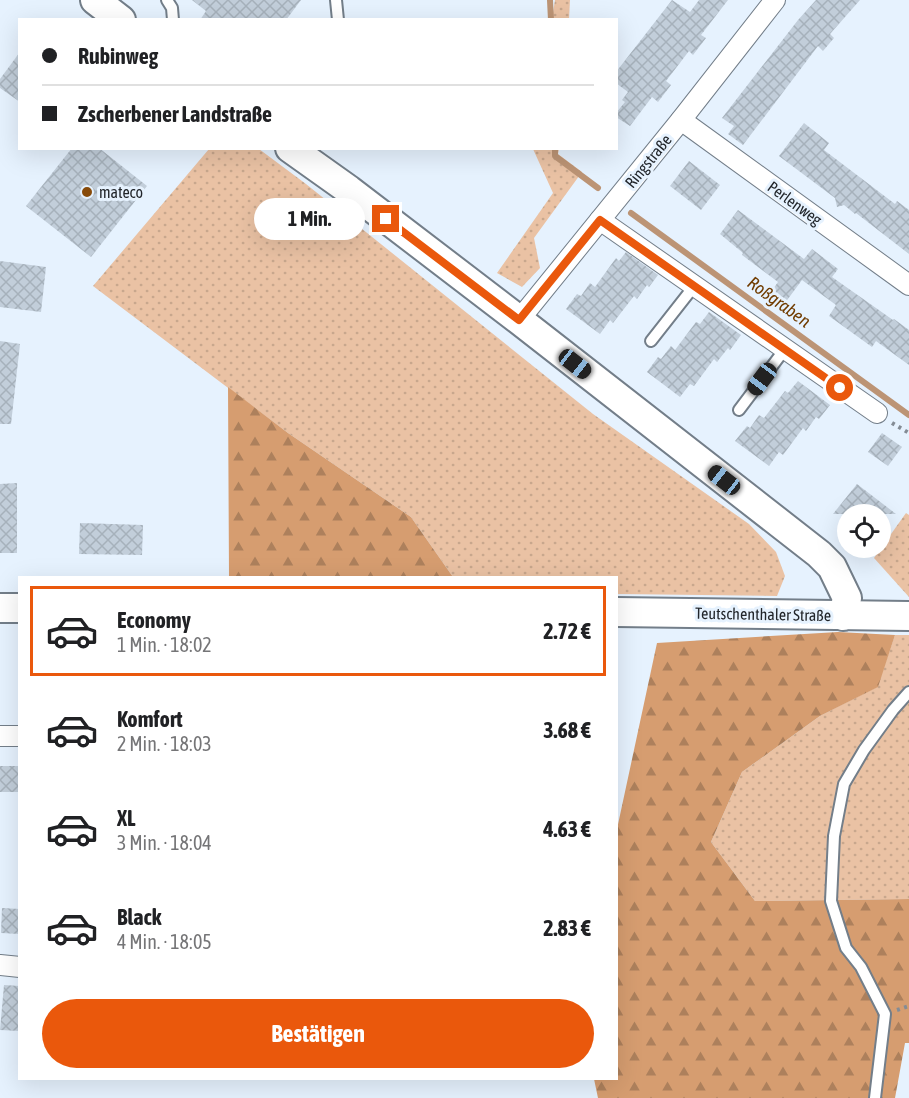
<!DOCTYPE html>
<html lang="de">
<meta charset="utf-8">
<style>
:root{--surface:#fff;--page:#f6f6f6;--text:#202124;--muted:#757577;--line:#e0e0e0;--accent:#ea580c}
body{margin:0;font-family:"Asap Condensed",sans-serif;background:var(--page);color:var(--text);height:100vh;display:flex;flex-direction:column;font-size:22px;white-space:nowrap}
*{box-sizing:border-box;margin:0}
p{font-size:20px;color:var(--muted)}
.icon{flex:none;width:33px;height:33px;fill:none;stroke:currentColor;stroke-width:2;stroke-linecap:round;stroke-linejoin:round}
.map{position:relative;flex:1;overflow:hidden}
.drawer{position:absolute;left:18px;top:576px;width:600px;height:504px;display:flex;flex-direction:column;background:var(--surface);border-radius:0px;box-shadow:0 6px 24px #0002}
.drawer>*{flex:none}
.guide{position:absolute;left:18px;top:18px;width:600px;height:132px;border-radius:0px;box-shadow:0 6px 24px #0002;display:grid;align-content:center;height:132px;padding:0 24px;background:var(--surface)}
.tools{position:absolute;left:837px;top:504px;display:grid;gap:12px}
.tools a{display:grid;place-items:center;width:54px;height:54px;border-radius:50%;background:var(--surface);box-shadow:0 6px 24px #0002;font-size:30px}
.end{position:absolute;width:27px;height:27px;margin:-14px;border:8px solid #ea580c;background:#fff;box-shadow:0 0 0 3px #fff}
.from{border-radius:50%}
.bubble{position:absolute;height:42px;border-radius:21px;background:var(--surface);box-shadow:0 6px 24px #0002;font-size:20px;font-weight:700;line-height:42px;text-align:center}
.car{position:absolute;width:18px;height:36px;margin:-18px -9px;border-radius:8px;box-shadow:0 0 4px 2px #0007;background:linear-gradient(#222 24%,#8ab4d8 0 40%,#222 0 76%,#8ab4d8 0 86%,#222 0)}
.guide b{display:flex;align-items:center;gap:21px;height:57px;font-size:22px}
.guide b+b{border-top:2px solid var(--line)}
.guide i{width:15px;height:15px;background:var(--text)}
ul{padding:10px 0 0;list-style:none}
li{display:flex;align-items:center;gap:18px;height:90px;margin:0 12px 9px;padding:0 12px;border:3px solid transparent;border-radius:0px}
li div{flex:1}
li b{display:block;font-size:22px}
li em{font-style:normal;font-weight:700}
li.current{border-color:var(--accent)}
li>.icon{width:54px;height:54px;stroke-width:1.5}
.button{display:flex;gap:12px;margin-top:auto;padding:12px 24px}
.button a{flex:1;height:69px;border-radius:36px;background:var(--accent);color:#fff;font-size:24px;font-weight:700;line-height:69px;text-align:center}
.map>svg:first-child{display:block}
.grass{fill:url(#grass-dots)}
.forest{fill:url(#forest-firs)}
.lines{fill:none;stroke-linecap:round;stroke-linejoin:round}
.stream{stroke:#bc9475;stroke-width:6}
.building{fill:url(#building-cross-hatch)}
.lane-casing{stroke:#737e89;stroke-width:14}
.street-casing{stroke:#737e89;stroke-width:22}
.secondary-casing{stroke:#737e89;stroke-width:32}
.path{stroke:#848c95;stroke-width:4;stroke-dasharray:3 4.5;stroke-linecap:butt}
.lane{stroke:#fff;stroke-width:10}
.street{stroke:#fff;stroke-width:20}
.secondary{stroke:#fff;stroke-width:28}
.route{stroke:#ea580c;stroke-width:8}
.poi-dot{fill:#884b0a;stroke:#e6f2fe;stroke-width:2}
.labels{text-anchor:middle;stroke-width:6;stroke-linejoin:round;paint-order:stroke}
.street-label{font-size:16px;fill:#21252a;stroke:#e6f2fe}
.poi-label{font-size:16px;fill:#21252a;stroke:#e6f2fe;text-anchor:start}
.water-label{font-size:18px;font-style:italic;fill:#703c01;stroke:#e6f2fe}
</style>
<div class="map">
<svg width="909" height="1098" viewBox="0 0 909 1098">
<defs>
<pattern id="grass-dots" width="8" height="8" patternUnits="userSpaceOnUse" patternTransform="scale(1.5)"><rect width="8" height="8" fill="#eac2a4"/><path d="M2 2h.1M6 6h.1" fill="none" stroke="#c8a78d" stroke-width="1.8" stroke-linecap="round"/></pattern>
<pattern id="forest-firs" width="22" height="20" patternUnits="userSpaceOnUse" patternTransform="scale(1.5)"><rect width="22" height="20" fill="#d69d70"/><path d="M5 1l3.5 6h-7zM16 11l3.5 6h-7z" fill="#ad805c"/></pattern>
<pattern id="building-cross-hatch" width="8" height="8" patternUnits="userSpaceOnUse" patternTransform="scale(1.5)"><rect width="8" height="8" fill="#c2ceda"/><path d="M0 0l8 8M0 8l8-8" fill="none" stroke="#a6b1bb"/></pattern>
</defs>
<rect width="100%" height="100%" fill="#e6f2fe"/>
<!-- grass -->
<g class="grass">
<polygon points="555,0 570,0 569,19 552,19"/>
<polygon points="209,149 259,149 306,184 593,414 749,524 776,552 785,576 777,596 617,594 616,578 453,577 411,517 288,433 93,286"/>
<polygon points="533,149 559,149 558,154 582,172 534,238 540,268 522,287 497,273 553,193"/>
<polygon points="906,513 909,515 909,597 874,558"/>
<polygon points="895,635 909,635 909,899 755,901 711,842 742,772 820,716 877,687"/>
</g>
<!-- forest -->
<g class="forest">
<polygon points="228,387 288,433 411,517 453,577 229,577"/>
<polygon points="838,632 895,635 878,687 820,716 742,772 711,842 755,901 909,899 909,1043 905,1043 895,1098 598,1098 594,1079 616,1078 617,829 657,643"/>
</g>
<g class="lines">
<!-- stream -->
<g class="stream">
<polyline points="550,0 551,20"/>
<polyline points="555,148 555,156 598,188"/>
<polyline points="631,213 909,415"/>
</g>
</g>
<!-- building -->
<g class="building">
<polygon points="192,0 301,0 286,20 200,20 206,11"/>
<polygon points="672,0 690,12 699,0 728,0 701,35 706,38 693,55 689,51 666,81 671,85 658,102 652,97 630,126 616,117 616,113 625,102 622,100 628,92 616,83 616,72"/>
<polygon points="816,0 860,0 830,34 834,38 823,51 818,46 743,145 728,134 734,126 722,118 798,20"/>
<polygon points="20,52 20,102 0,88 0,79"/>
<polygon points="804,123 829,143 824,150 895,204 897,201 909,210 909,254 856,213 855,214 844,205 837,207 835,198 779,156"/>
<polygon points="72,148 99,148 147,186 91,257 26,206"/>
<polygon points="689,161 720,185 701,210 670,186"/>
<polygon points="738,210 804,259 812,249 838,269 832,277 893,320 894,319 909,330 909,365 876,341 872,347 829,316 836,305 802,280 782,307 768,296 778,282 742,255 743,253 720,234"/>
<polygon points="626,252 658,275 649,287 647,285 637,299 634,296 613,323 610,320 600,334 566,309 577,294 581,296 590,283 595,287 616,258 619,261"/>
<polygon points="0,261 46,267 41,312 0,307"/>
<polygon points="709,312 741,335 730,350 728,348 717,362 714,359 694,386 690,384 680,397 647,372 658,357 661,359 671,346 675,350 696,322 700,324"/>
<polygon points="0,341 20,344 11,424 0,424"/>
<polygon points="798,381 830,405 819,419 816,417 806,431 803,428 783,455 779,452 769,466 735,441 747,426 750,428 759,415 764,418 785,391 788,393"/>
<polygon points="882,433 902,447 888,466 868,452"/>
<polygon points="17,483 17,553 0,553 0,484"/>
<polygon points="857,484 896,514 833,514"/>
<polygon points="80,523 143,525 142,555 79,554"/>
<rect x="0" y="766" width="20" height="26"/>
<polygon points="2,908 20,909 20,934 1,933"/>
<polygon points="4,985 20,986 20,1031 0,1030"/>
</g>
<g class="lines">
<!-- lane casing -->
<g class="lane-casing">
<g id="lane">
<polyline points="167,0 172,8 173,20"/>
<polyline points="336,0 338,20"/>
<polyline points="651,341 695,285"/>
<polyline points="739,410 785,349"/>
<polyline points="875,1098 885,1014 861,967 846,948 831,901 834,836 844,784 864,750 893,710 909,692"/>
</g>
</g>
<!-- street casing -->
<g class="street-casing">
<g id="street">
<polyline points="681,120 909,285"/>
<polyline points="600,220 877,413"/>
<polyline points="519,320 681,120 775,0"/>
<polyline points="0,736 20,736"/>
<polyline points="0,965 20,967"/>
</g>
</g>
<!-- secondary casing -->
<g class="secondary-casing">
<g id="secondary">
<polyline points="95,0 121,20"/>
<polyline points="290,148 349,190 519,320 819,554 832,567 847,598 843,616"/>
<polyline points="0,608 20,608"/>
<polyline points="616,612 909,616"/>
</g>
</g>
<!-- path -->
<g class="path">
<polyline points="892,423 909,433"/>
<polyline points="897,1010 909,1006"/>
</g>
<!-- lane -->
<use href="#lane" class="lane"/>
<!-- street -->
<use href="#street" class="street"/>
<!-- secondary -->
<use href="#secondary" class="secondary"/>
</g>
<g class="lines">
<!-- route -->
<polyline class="route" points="386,219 519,320 600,220 840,388"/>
</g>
<!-- markers -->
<circle class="poi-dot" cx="87" cy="192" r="6"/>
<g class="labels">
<!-- street labels -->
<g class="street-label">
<text transform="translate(648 161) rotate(-51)" y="6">Ringstraße</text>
<text transform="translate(795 203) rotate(36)" y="6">Perlenweg</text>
<text transform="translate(763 614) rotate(1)" y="6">Teutschenthaler Straße</text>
</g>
<!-- poi labels -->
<g class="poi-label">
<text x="99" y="198">mateco</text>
</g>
<!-- water labels -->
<g class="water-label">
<text transform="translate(779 302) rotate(36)" y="6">Roßgraben</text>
</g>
</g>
</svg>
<div class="tools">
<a><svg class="icon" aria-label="locate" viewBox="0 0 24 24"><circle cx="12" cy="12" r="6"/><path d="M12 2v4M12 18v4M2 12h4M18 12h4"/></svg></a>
</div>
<i class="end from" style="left:840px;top:388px"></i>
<i class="end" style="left:386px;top:219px"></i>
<div class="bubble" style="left:254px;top:198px;width:111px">1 Min.</div>
<i class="car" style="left:575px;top:364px;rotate:128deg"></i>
<i class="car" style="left:762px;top:379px;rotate:217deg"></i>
<i class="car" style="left:724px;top:480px;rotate:308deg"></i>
<div class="guide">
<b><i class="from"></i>Rubinweg</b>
<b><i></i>Zscherbener Landstraße</b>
</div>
<section class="drawer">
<ul>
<li class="current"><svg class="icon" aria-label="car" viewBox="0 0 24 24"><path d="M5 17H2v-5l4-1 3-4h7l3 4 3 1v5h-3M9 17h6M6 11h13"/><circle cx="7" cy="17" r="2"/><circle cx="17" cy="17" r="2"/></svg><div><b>Economy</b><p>1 Min. · 18:02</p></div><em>2.72 €</em></li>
<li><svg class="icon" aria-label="car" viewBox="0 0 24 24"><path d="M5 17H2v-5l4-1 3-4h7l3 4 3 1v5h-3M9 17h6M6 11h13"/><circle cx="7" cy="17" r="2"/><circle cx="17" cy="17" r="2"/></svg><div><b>Komfort</b><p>2 Min. · 18:03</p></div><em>3.68 €</em></li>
<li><svg class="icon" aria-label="car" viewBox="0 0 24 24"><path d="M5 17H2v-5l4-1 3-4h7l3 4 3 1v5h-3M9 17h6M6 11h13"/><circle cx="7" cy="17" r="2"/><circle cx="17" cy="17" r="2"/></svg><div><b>XL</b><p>3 Min. · 18:04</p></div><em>4.63 €</em></li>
<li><svg class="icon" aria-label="car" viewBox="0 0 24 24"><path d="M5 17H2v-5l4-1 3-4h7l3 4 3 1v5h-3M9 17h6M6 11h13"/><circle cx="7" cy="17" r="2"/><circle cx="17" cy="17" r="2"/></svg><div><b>Black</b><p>4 Min. · 18:05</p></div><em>2.83 €</em></li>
</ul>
<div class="button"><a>Bestätigen</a></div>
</section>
</div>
